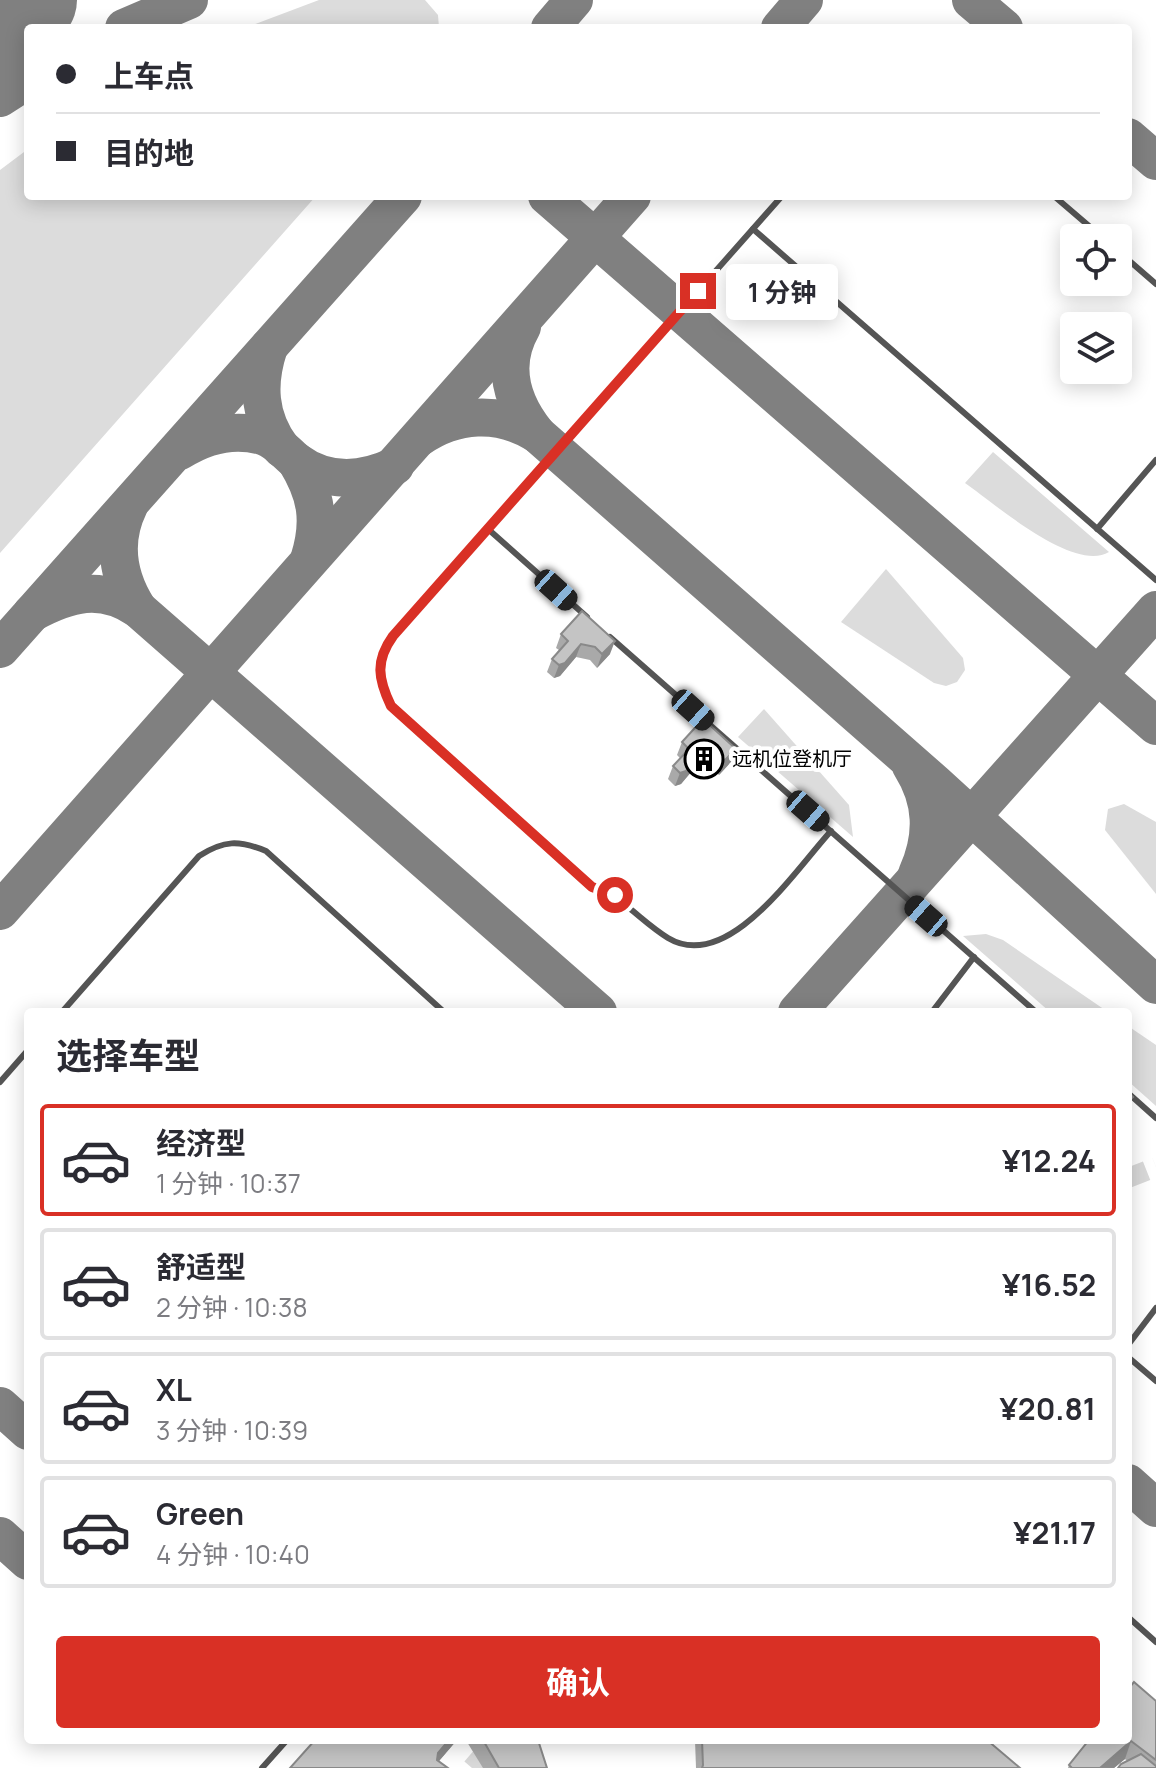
<!DOCTYPE html>
<html lang="zh">
<meta charset="utf-8">
<style>
:root{--surface:#fff;--page:#f2f2f3;--text:#2b2b33;--muted:#7c7c81;--line:#e1e1e2;--accent:#d93025}
body{margin:0;font-family:Manrope,"Noto Sans SC",sans-serif;background:var(--page);color:var(--text);height:100vh;display:flex;flex-direction:column;font-size:30px;white-space:nowrap}
*{box-sizing:border-box;margin:0}
p{font-size:26px;color:var(--muted)}
.icon{flex:none;width:44px;height:44px;fill:none;stroke:currentColor;stroke-width:2;stroke-linecap:round;stroke-linejoin:round}
.map{position:relative;flex:1;overflow:hidden}
.details{position:absolute;left:24px;top:1008px;width:1108px;height:736px;display:flex;flex-direction:column;background:var(--surface);border-radius:8px;box-shadow:0 4px 20px #0003}
.details>*{flex:none}
.guide{position:absolute;left:24px;top:24px;width:1108px;height:176px;border-radius:8px;box-shadow:0 4px 20px #0003;display:grid;align-content:center;height:176px;padding:0 32px;background:var(--surface)}
.tools{position:absolute;left:1060px;top:224px;display:grid;gap:16px}
.tools a{display:grid;place-items:center;width:72px;height:72px;border-radius:8px;background:var(--surface);box-shadow:0 4px 20px #0003;font-size:40px}
.end{position:absolute;width:36px;height:36px;margin:-18px;border:10px solid #d93025;background:#fff;box-shadow:0 0 0 4px #fff}
.from{border-radius:50%}
.bubble{position:absolute;height:56px;border-radius:8px;background:var(--surface);box-shadow:0 4px 20px #0003;font-size:26px;font-weight:700;line-height:56px;text-align:center}
.car{position:absolute;width:24px;height:48px;margin:-24px -12px;border-radius:10px;box-shadow:0 0 6px 2px #0007;background:linear-gradient(#222 24%,#8ab4d8 0 40%,#222 0 76%,#8ab4d8 0 86%,#222 0)}
.guide b{display:flex;align-items:center;gap:28px;height:76px;font-size:30px}
.guide b+b{border-top:2px solid var(--line)}
.guide i{width:20px;height:20px;background:var(--text)}
ul{padding:0;list-style:none}
li{display:flex;align-items:center;gap:24px;height:112px;margin:0 16px 12px;padding:0 16px;border:4px solid var(--line);border-radius:8px}
li div{flex:1}
li b{display:block;font-size:30px}
li em{font-style:normal;font-weight:700}
li.current{border-color:var(--accent)}
li>.icon{width:72px;height:72px;stroke-width:1.5}
h2{padding:0 32px;font-size:36px;line-height:96px}
.cta{display:flex;gap:16px;margin-top:auto;padding:16px 32px}
.cta a{flex:1;height:92px;border-radius:8px;background:var(--accent);color:#fff;font-size:32px;font-weight:700;line-height:92px;text-align:center}
.map>svg:first-child{display:block}
.green{fill:#dcdcdc}
.lines{fill:none;stroke-linecap:round;stroke-linejoin:round}
.taxiway{stroke:#808080;stroke-width:38}
.runway{stroke:#808080;stroke-width:96}
.primary-tunnel{stroke:#d9d9d9;stroke-width:20;stroke-dasharray:20 10;stroke-linecap:butt}
.lane{stroke:#555;stroke-width:6}
.wall{fill:#a9a9a9}
.shaded-wall{fill:#898989}
.building{fill:#c4c4c4;stroke:#898989;stroke-width:2}
.route{stroke:#d93025;stroke-width:10}
.labels{text-anchor:middle;stroke-width:8;stroke-linejoin:round;paint-order:stroke}
.poi-label{font-size:20px;fill:#000;stroke:#fff;text-anchor:start}
</style>
<div class="map">
<svg width="1156" height="1768" viewBox="0 0 1156 1768">
<rect width="100%" height="100%" fill="#fff"/>
<!-- green -->
<g class="green">
<polygon points="319,0 425,0 438,15 439,28 245,28"/>
<polygon points="28,149 28,196 316,196 0,553 0,170"/>
<path d="M993 452 1109 552C1074 573 995 504 965 483Z"/>
<polygon points="886,569 963,658 965,670 957,682 946,686 934,683 841,622"/>
<polygon points="764,709 849,805 853,837 738,737"/>
<polygon points="1124,804 1156,822 1156,894 1105,830 1108,809"/>
<polygon points="986,934 1003,940 1108,1012 1050,1012 963,936"/>
<polygon points="1128,1026 1156,1045 1156,1106 1128,1081"/>
</g>
<g class="lines">
<!-- taxiway -->
<g class="taxiway">
<polyline points="971,0 1004,28"/>
<polyline points="124,28 189,0"/>
<polyline points="550,28 574,0"/>
<polyline points="780,28 804,0"/>
<polyline points="0,98 28,80"/>
<polyline points="1128,137 1156,161"/>
<polyline points="547,196 1156,726"/>
<path d="M522 327C500 365 512 403 537 434"/>
<path d="M269 347C257 383 258 417 282 449"/>
<path d="M419 438C455 413 499 410 537 434L936 784 1156 985"/>
<path d="M180 451C204 436 233 428 262 436 275 439 286 453 296 461 327 484 363 481 395 466"/>
<path d="M296 461C317 495 321 522 309 560"/>
<path d="M129 506C112 541 117 576 138 609"/>
<path d="M32 613C69 593 101 584 138 609L598 1012"/>
<polyline points="0,649 403,196"/>
<path d="M911 766C933 801 934 836 917 874"/>
<polyline points="0,911 632,196"/>
<polyline points="797,1012 1156,610"/>
<polyline points="0,1406 28,1431"/>
<polyline points="1128,1483 1156,1508"/>
<polyline points="0,1536 28,1561"/>
</g>
<!-- runway -->
<polyline class="runway" points="0,33 29,0"/>
<!-- primary-tunnel -->
<g class="primary-tunnel">
<polyline points="1128,1178 1156,1167"/>
<polyline points="472,1768 496,1740"/>
</g>
<!-- lane -->
<g class="lane">
<path d="M782 196 393 636C375 661 378 679 391 706L592 887C626 899 639 920 668 938 728 974 796 869 831 831"/>
<polyline points="1054,196 1103,238"/>
<polyline points="753,229 1156,580"/>
<polyline points="1118,251 1156,284"/>
<polyline points="488,529 587,617"/>
<polyline points="1097,529 1156,460"/>
<polyline points="610,637 1036,1012"/>
<path d="M62 1012 199 856C224 840 239 840 266 851L444 1012"/>
<polyline points="932,1012 974,957"/>
<polyline points="0,1082 28,1050"/>
<polyline points="1128,1093 1156,1118"/>
<polyline points="1128,1345 1156,1308"/>
<polyline points="1128,1357 1156,1381"/>
<polyline points="1128,1617 1156,1642"/>
<polyline points="262,1768 287,1740"/>
</g>
</g>
<!-- wall -->
<g class="wall">
<polygon points="561,634 610,654 597,668 590,660 576,657 560,676 554,678 547,672 552,659 559,650 556,648"/>
<polygon points="682,742 731,762 719,775 711,768 697,765 681,784 675,786 668,779 673,766 680,758 677,755"/>
<polygon points="1156,1701 1156,1768 1127,1761 1125,1759 1114,1768 1068,1768 1069,1765"/>
<polygon points="315,1740 538,1740 547,1768 483,1768 467,1742 457,1740 439,1761"/>
<polygon points="695,1740 987,1740 1020,1768 696,1768"/>
</g>
<!-- shaded-wall -->
<g class="shaded-wall">
<polygon points="615,641 610,654 597,668 602,654"/>
<polygon points="581,644 576,657 560,676 554,678 559,665"/>
<polygon points="736,749 731,762 719,775 723,762"/>
<polygon points="702,752 697,765 681,784 675,786 680,773"/>
<polygon points="449,1740 468,1740 467,1742 457,1740 433,1768 438,1753"/>
<polygon points="1131,1741 1125,1759 1114,1768 1100,1768"/>
</g>
<!-- building -->
<g class="building">
<polygon points="582,611 615,641 602,654 595,647 581,644 565,663 559,665 552,659 568,641 561,634"/>
<polygon points="703,719 736,749 723,762 715,755 702,752 686,771 680,773 673,766 689,749 682,742"/>
<polygon points="1128,1092 1133,1097 1128,1102"/>
<polygon points="1134,1682 1156,1701 1156,1760 1131,1741 1100,1768 1072,1768 1069,1765 1089,1740 1128,1740 1128,1689"/>
<polygon points="315,1740 449,1740 438,1753 437,1760 448,1768 290,1768"/>
<polygon points="483,1740 538,1740 547,1768 499,1768"/>
<polygon points="702,1740 987,1740 1020,1768 702,1768 703,1765"/>
<polygon points="1141,1754 1156,1766 1156,1768 1118,1768 1121,1764"/>
</g>
<g class="lines">
<!-- route -->
<path class="route" d="M615 895 592 887 391 706C378 679 375 661 393 636L698 291"/>
</g>
<!-- icons -->
<defs>
<g id="building-ring" transform="scale(2)"><circle r="9.5" fill="#fff" stroke="#000" stroke-width="1.5"/><path d="M-4-6H4V6H1V3H-1V6H-4ZM-2.5-4.3h1.7v1.8h-1.7ZM.8-4.3h1.7v1.8H.8ZM-2.5-1h1.7V.8h-1.7ZM.8-1h1.7V.8H.8Z" fill="#000"/></g>
</defs>
<g fill-rule="evenodd">
<use href="#building-ring" x="704" y="759"/>
</g>
<g class="labels">
<!-- poi labels -->
<g class="poi-label">
<text x="732" y="766">远机位登机厅</text>
</g>
</g>
</svg>
<div class="tools">
<a><svg class="icon" aria-label="locate" viewBox="0 0 24 24"><circle cx="12" cy="12" r="6"/><path d="M12 2v4M12 18v4M2 12h4M18 12h4"/></svg></a>
<a><svg class="icon" aria-label="layers" viewBox="0 0 24 24"><path d="M12 4l9 5-9 5-9-5zM3 14l9 5 9-5"/></svg></a>
</div>
<i class="end from" style="left:615px;top:895px"></i>
<i class="end" style="left:698px;top:291px"></i>
<div class="bubble" style="left:726px;top:264px;width:112px">1 分钟</div>
<i class="car" style="left:556px;top:590px;rotate:132deg"></i>
<i class="car" style="left:693px;top:710px;rotate:132deg"></i>
<i class="car" style="left:808px;top:811px;rotate:131deg"></i>
<i class="car" style="left:926px;top:916px;rotate:311deg"></i>
<div class="guide">
<b><i class="from"></i>上车点</b>
<b><i></i>目的地</b>
</div>
<section class="details">
<h2>选择车型</h2>
<ul>
<li class="current"><svg class="icon" aria-label="car" viewBox="0 0 24 24"><path d="M5 17H2v-5l4-1 3-4h7l3 4 3 1v5h-3M9 17h6M6 11h13"/><circle cx="7" cy="17" r="2"/><circle cx="17" cy="17" r="2"/></svg><div><b>经济型</b><p>1 分钟 · 10:37</p></div><em>¥12.24</em></li>
<li><svg class="icon" aria-label="car" viewBox="0 0 24 24"><path d="M5 17H2v-5l4-1 3-4h7l3 4 3 1v5h-3M9 17h6M6 11h13"/><circle cx="7" cy="17" r="2"/><circle cx="17" cy="17" r="2"/></svg><div><b>舒适型</b><p>2 分钟 · 10:38</p></div><em>¥16.52</em></li>
<li><svg class="icon" aria-label="car" viewBox="0 0 24 24"><path d="M5 17H2v-5l4-1 3-4h7l3 4 3 1v5h-3M9 17h6M6 11h13"/><circle cx="7" cy="17" r="2"/><circle cx="17" cy="17" r="2"/></svg><div><b>XL</b><p>3 分钟 · 10:39</p></div><em>¥20.81</em></li>
<li><svg class="icon" aria-label="car" viewBox="0 0 24 24"><path d="M5 17H2v-5l4-1 3-4h7l3 4 3 1v5h-3M9 17h6M6 11h13"/><circle cx="7" cy="17" r="2"/><circle cx="17" cy="17" r="2"/></svg><div><b>Green</b><p>4 分钟 · 10:40</p></div><em>¥21.17</em></li>
</ul>
<div class="cta"><a>确认</a></div>
</section>
</div>
